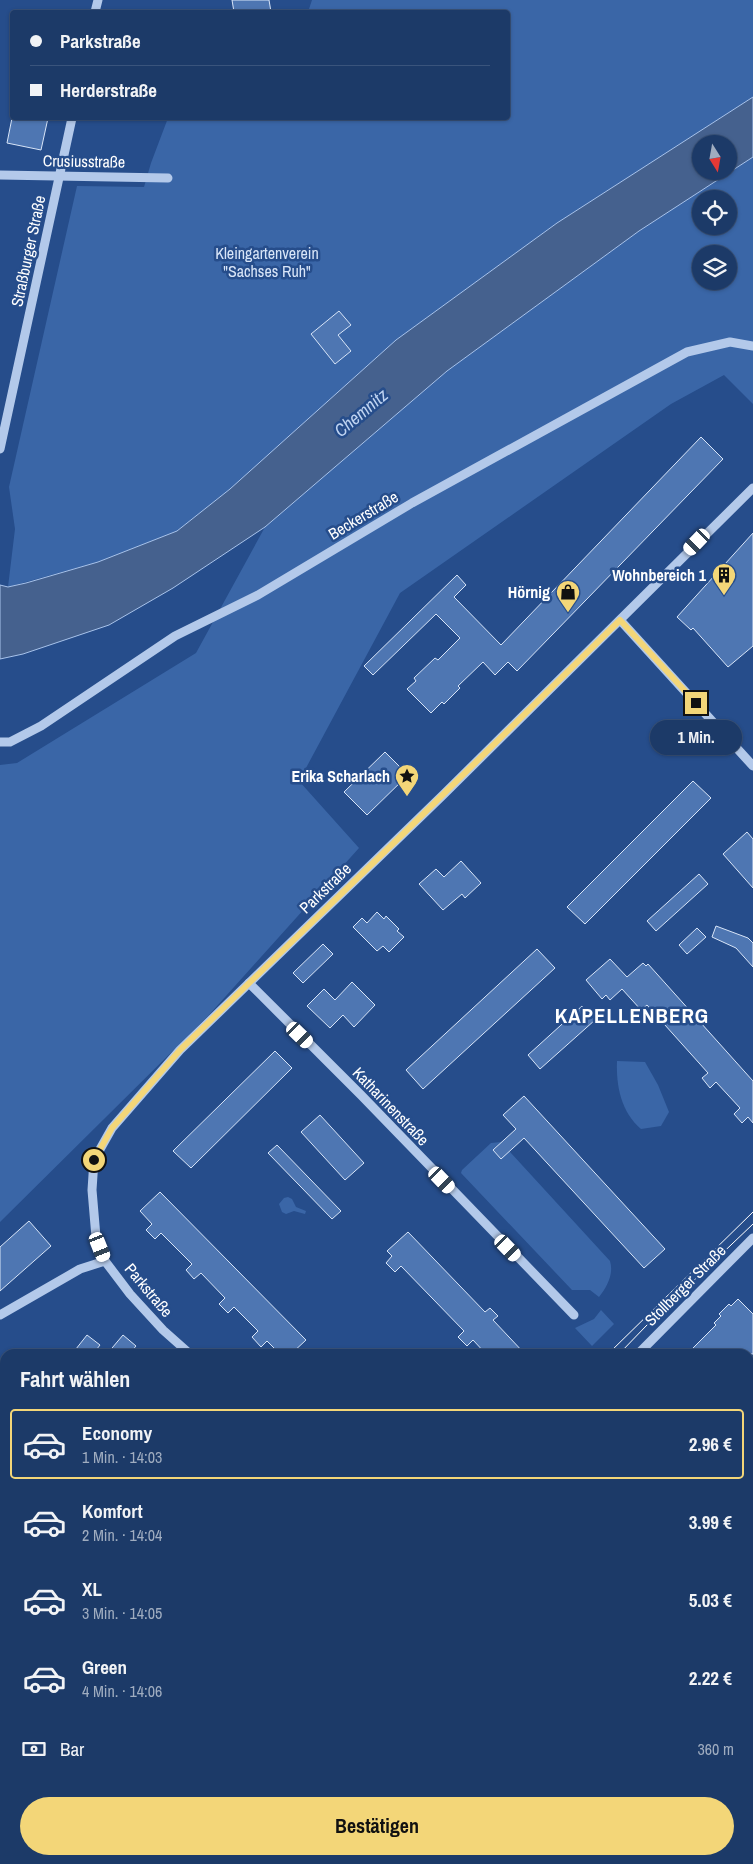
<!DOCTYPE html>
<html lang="de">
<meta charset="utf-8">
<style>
:root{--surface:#1c3a68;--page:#294571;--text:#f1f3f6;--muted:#a0adc0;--line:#3a547c;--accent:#f3d678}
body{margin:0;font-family:"Archivo Narrow",sans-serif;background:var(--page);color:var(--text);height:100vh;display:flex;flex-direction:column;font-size:19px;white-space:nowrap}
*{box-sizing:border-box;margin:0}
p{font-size:16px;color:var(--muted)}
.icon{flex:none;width:28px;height:28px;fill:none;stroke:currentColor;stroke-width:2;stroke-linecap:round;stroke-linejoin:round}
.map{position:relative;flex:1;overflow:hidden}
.sheet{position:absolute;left:0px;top:1349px;width:754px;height:516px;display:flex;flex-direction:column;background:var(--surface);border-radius:15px 15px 0 0;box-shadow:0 1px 4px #0004,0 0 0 1px var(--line)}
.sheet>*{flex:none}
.guide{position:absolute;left:10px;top:10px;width:500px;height:110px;border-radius:5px;box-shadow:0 1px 4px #0004,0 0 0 1px var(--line);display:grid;align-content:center;height:110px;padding:0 20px;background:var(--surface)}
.needle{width:32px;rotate:169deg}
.controls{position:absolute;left:692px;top:135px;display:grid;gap:10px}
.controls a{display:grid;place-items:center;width:45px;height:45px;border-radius:50%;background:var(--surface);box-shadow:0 1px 4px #0004,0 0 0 1px var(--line);font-size:25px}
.end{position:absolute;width:22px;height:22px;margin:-11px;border:6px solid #f3d678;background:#111;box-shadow:0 0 0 2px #111}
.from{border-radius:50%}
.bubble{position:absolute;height:35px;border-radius:18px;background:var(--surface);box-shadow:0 1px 4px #0004,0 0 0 1px var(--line);font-size:16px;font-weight:700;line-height:35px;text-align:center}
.car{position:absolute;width:15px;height:30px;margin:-15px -8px;border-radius:6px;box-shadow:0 0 4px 1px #0007;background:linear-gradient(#fff 24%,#345 0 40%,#fff 0 76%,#345 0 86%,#fff 0)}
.guide b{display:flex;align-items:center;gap:18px;height:48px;font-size:19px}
.guide b+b{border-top:1px solid var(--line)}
.guide i{width:12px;height:12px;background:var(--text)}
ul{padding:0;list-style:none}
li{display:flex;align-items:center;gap:15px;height:70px;margin:0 10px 8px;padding:0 10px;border:2px solid transparent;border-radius:5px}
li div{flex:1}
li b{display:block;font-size:19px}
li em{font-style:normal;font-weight:700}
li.on{border-color:var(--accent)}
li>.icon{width:45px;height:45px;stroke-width:1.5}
h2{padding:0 20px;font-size:22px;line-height:60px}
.pay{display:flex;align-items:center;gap:12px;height:55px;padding:0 20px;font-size:19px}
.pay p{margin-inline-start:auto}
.button{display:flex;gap:10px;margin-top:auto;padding:10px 20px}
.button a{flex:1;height:58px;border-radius:30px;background:var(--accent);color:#111;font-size:20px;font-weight:700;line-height:58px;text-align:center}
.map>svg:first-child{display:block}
.green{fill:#3a66a7;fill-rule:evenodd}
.water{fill:#45618e;stroke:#a8c3eb;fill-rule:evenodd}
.building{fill:#4e76b2;stroke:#d8e5f8}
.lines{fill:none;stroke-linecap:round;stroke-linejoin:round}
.minor{stroke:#b3c9ea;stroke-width:9}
.tram{stroke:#fff;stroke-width:1}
.route{stroke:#f3d678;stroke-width:6}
.labels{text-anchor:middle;stroke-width:5;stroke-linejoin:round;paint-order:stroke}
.street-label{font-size:16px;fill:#fff;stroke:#264d8b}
.park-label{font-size:16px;fill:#d8e5f8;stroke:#264d8b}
.poi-label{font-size:16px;font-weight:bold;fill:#fff;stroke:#264d8b;text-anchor:end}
.water-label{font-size:18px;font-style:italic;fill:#bfd3f1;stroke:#264d8b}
.district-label{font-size:21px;font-weight:bold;letter-spacing:1px;fill:#fff;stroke:#264d8b}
</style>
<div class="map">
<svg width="753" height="1864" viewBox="0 0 753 1864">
<rect width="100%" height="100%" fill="#264d8b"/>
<!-- green -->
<g class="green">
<polygon points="312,0 753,0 753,97 557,223 396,340 230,489 177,531 98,562 8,587 15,529 9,487 77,186 144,187 151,163 168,118 508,118 508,12 308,12"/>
<path d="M753 157V404L724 375 671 404 400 593 299 781 359 848 208 1016 0 1222V765L17 763 196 653 265 527 447 371 639 231ZM701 199H729V226H701ZM701 254H729V281H701Z"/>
<path d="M617 1061 645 1062 658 1085 669 1112 661 1126 641 1129C621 1112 616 1086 617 1061Z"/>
<path d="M501 1142 610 1261C614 1274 607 1287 599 1297L590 1290H572L461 1173 462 1170 491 1143Z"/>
<polygon points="288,1197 292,1199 296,1207 306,1211 305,1214 294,1211 286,1214 282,1212 279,1204 284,1198"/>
<polygon points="601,1310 614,1324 592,1346 575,1328 594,1319"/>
<polygon points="5,1657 5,1747 0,1776 0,1689"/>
</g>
<!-- water -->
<path class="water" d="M753 97V157L639 231 447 371 265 527 173 588 109 625 23 654 0 659V585L8 587 26 583 98 562 177 531 230 489 396 340 557 223ZM701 144H729V171H701Z"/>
<!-- building -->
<g class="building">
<polygon points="232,0 269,0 271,12 234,12"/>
<polygon points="12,118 48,118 41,150 7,143"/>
<polygon points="339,311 351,325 338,335 351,351 335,364 311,334"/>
<polygon points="701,437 723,459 517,671 508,662 495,675 483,662 458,686 460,688 444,704 442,702 431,713 407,689 416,681 414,678 435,658 438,660 460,638 436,614 373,675 364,666 457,575 466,585 454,597 501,645"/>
<polygon points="753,533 753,646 728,667 693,628 691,630 677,617"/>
<polygon points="385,752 408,775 367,815 344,792"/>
<polygon points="693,781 711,798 585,924 567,907"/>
<polygon points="747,832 753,839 753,888 723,854"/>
<polygon points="461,861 481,883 465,898 462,894 443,910 419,884 436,869 444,877"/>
<polygon points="699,874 708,884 656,931 647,921"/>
<polygon points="377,912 384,919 386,916 399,929 397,931 404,937 389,952 383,946 377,951 353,927 362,918 367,923"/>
<polygon points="716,926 748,938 753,943 753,967 736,948 712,937"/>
<polygon points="697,928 706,937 687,954 679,945"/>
<polygon points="323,944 333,954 303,983 293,973"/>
<polygon points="537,949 555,968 423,1089 406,1070"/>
<polygon points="610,959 627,977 643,963 646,966 648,964 753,1081 753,1123 748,1117 742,1123 734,1114 740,1108 716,1082 710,1088 702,1078 708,1073 647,1005 641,1010 622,989 610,1000 606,995 602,999 586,980"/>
<polygon points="352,982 375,1005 354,1027 343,1015 330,1028 307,1006 324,989 335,1000"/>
<polygon points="582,1006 595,1020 540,1069 528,1055"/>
<polygon points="275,1051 292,1068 191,1168 173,1151"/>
<polygon points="524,1096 665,1249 644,1268 524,1138 501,1159 493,1150 516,1129 503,1115"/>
<polygon points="320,1115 364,1163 345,1180 301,1132"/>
<polygon points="277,1145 341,1211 332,1219 268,1153"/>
<polygon points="160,1192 306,1340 291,1354 280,1354 267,1341 261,1347 252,1337 258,1331 234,1307 228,1313 219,1304 225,1298 201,1273 194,1279 186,1270 192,1264 161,1233 155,1239 146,1230 152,1224 140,1211"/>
<polygon points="29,1221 51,1246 0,1291 0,1247"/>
<polygon points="408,1232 485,1312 490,1308 498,1316 493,1320 525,1354 486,1354 473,1340 467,1346 458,1337 464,1331 401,1266 395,1272 386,1263 392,1256 387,1251"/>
<polygon points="738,1299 753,1314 753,1354 687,1354 716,1325 714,1323 721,1316 719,1314 729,1304 731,1306"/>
<polygon points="87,1335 100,1345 93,1354 72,1354"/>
<polygon points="123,1335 136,1346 129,1354 107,1354"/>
</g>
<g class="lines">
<!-- minor -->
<g class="minor">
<polyline points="95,12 98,0"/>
<polyline points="0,175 168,178"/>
<polyline points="0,449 72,118"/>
<polyline points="620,620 753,766"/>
<polyline points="0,742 10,742 41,726 175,636 258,595 412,503 687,352 730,342 753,346"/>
<polyline points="249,983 361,1095 574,1315"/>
<polyline points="0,1315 80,1269 105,1261"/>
<polyline points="190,1354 163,1330 130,1294 105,1261 96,1237 92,1190 94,1160 112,1128 180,1050 443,795 753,488"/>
<polyline points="638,1354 753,1238"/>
<polyline points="749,1501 753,1505"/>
<polyline points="562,1860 565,1864"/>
<polyline points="275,1864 276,1860"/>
</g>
<!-- tram -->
<g class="tram">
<polyline points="608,1354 753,1212"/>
<polyline points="619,1354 647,1325 753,1224"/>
<polyline points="250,1864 252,1860"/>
<polyline points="259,1864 260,1860"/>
</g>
</g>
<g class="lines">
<!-- route -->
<polyline class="route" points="94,1160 112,1128 180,1050 405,832 620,620 696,703"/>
</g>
<!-- icons -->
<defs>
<g id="building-pin" transform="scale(1.25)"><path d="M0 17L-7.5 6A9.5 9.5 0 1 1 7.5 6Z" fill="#f3d678" stroke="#264d8b"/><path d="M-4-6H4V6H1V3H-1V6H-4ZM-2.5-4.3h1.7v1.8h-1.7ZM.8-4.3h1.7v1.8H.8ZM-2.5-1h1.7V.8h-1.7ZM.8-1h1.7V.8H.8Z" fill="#111"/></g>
<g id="shop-pin" transform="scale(1.25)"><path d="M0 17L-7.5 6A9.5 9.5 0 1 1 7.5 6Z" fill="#f3d678" stroke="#264d8b"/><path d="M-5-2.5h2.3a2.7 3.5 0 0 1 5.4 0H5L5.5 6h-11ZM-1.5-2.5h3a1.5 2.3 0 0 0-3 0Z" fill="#111"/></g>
<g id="sight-pin" transform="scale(1.25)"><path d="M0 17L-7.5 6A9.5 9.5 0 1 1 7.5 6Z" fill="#f3d678" stroke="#264d8b"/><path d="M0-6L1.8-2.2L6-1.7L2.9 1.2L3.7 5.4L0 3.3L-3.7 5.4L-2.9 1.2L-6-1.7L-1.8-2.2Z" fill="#111"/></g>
</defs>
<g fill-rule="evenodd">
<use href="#building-pin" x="724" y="575"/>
<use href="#shop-pin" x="568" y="592"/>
<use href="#sight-pin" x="407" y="776"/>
</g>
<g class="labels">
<!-- street labels -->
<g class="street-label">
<text transform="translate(84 161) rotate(1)" y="6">Crusiusstraße</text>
<text transform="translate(28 251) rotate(-78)" y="6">Straßburger Straße</text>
<text transform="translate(363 515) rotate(-31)" y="6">Beckerstraße</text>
<text transform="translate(325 888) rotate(-44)" y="6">Parkstraße</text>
<text transform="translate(391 1106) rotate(46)" y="6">Katharinenstraße</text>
<text transform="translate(685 1285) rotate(-45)" y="6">Stollberger Straße</text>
<text transform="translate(149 1290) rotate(50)" y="6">Parkstraße</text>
</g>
<!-- park labels -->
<g class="park-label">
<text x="267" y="259">Kleingartenverein<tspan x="267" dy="18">"Sachses Ruh"</tspan></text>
</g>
<!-- poi labels -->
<g class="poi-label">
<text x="706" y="581">Wohnbereich 1</text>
<text x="550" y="598">Hörnig</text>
<text x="390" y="782">Erika Scharlach</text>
</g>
<!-- water labels -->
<g class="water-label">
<text transform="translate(361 413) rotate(-40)" y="6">Chemnitz</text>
</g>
<!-- district labels -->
<g class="district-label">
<text x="632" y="1023">KAPELLENBERG</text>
</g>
</g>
</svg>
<div class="controls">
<a><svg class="needle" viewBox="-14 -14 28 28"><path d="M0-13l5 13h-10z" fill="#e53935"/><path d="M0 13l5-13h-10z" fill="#a0adc0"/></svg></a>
<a><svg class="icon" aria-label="locate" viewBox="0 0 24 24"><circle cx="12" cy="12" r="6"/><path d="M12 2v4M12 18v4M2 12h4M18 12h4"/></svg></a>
<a><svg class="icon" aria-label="layers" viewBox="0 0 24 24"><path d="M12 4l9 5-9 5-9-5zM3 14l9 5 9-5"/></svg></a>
</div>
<i class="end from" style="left:94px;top:1160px"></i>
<i class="end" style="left:696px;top:703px"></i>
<div class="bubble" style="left:650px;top:720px;width:92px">1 Min.</div>
<i class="car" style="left:697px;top:542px;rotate:224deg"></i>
<i class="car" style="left:300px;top:1035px;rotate:134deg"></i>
<i class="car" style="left:442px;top:1180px;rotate:136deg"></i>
<i class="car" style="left:100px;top:1247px;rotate:158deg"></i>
<i class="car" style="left:508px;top:1248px;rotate:136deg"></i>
<div class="guide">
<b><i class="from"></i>Parkstraße</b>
<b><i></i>Herderstraße</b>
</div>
<section class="sheet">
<h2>Fahrt wählen</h2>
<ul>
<li class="on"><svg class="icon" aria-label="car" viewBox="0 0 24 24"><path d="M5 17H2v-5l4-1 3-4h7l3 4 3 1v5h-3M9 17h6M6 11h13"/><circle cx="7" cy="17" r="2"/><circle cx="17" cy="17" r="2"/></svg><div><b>Economy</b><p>1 Min. · 14:03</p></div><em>2.96 €</em></li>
<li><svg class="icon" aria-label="car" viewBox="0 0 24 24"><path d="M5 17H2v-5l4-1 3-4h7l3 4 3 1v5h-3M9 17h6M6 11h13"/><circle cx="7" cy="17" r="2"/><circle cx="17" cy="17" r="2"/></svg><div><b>Komfort</b><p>2 Min. · 14:04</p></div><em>3.99 €</em></li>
<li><svg class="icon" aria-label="car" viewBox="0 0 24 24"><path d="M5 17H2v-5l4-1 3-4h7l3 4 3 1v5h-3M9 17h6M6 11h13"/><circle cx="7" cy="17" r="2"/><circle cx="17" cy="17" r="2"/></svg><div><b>XL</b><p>3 Min. · 14:05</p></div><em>5.03 €</em></li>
<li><svg class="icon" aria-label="car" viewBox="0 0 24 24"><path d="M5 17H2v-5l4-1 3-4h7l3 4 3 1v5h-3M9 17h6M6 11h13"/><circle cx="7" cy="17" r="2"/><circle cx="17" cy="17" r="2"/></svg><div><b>Green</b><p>4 Min. · 14:06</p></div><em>2.22 €</em></li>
</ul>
<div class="pay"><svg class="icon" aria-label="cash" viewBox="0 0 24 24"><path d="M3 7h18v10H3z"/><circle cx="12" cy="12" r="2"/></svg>Bar<p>360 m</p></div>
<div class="button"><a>Bestätigen</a></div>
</section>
</div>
